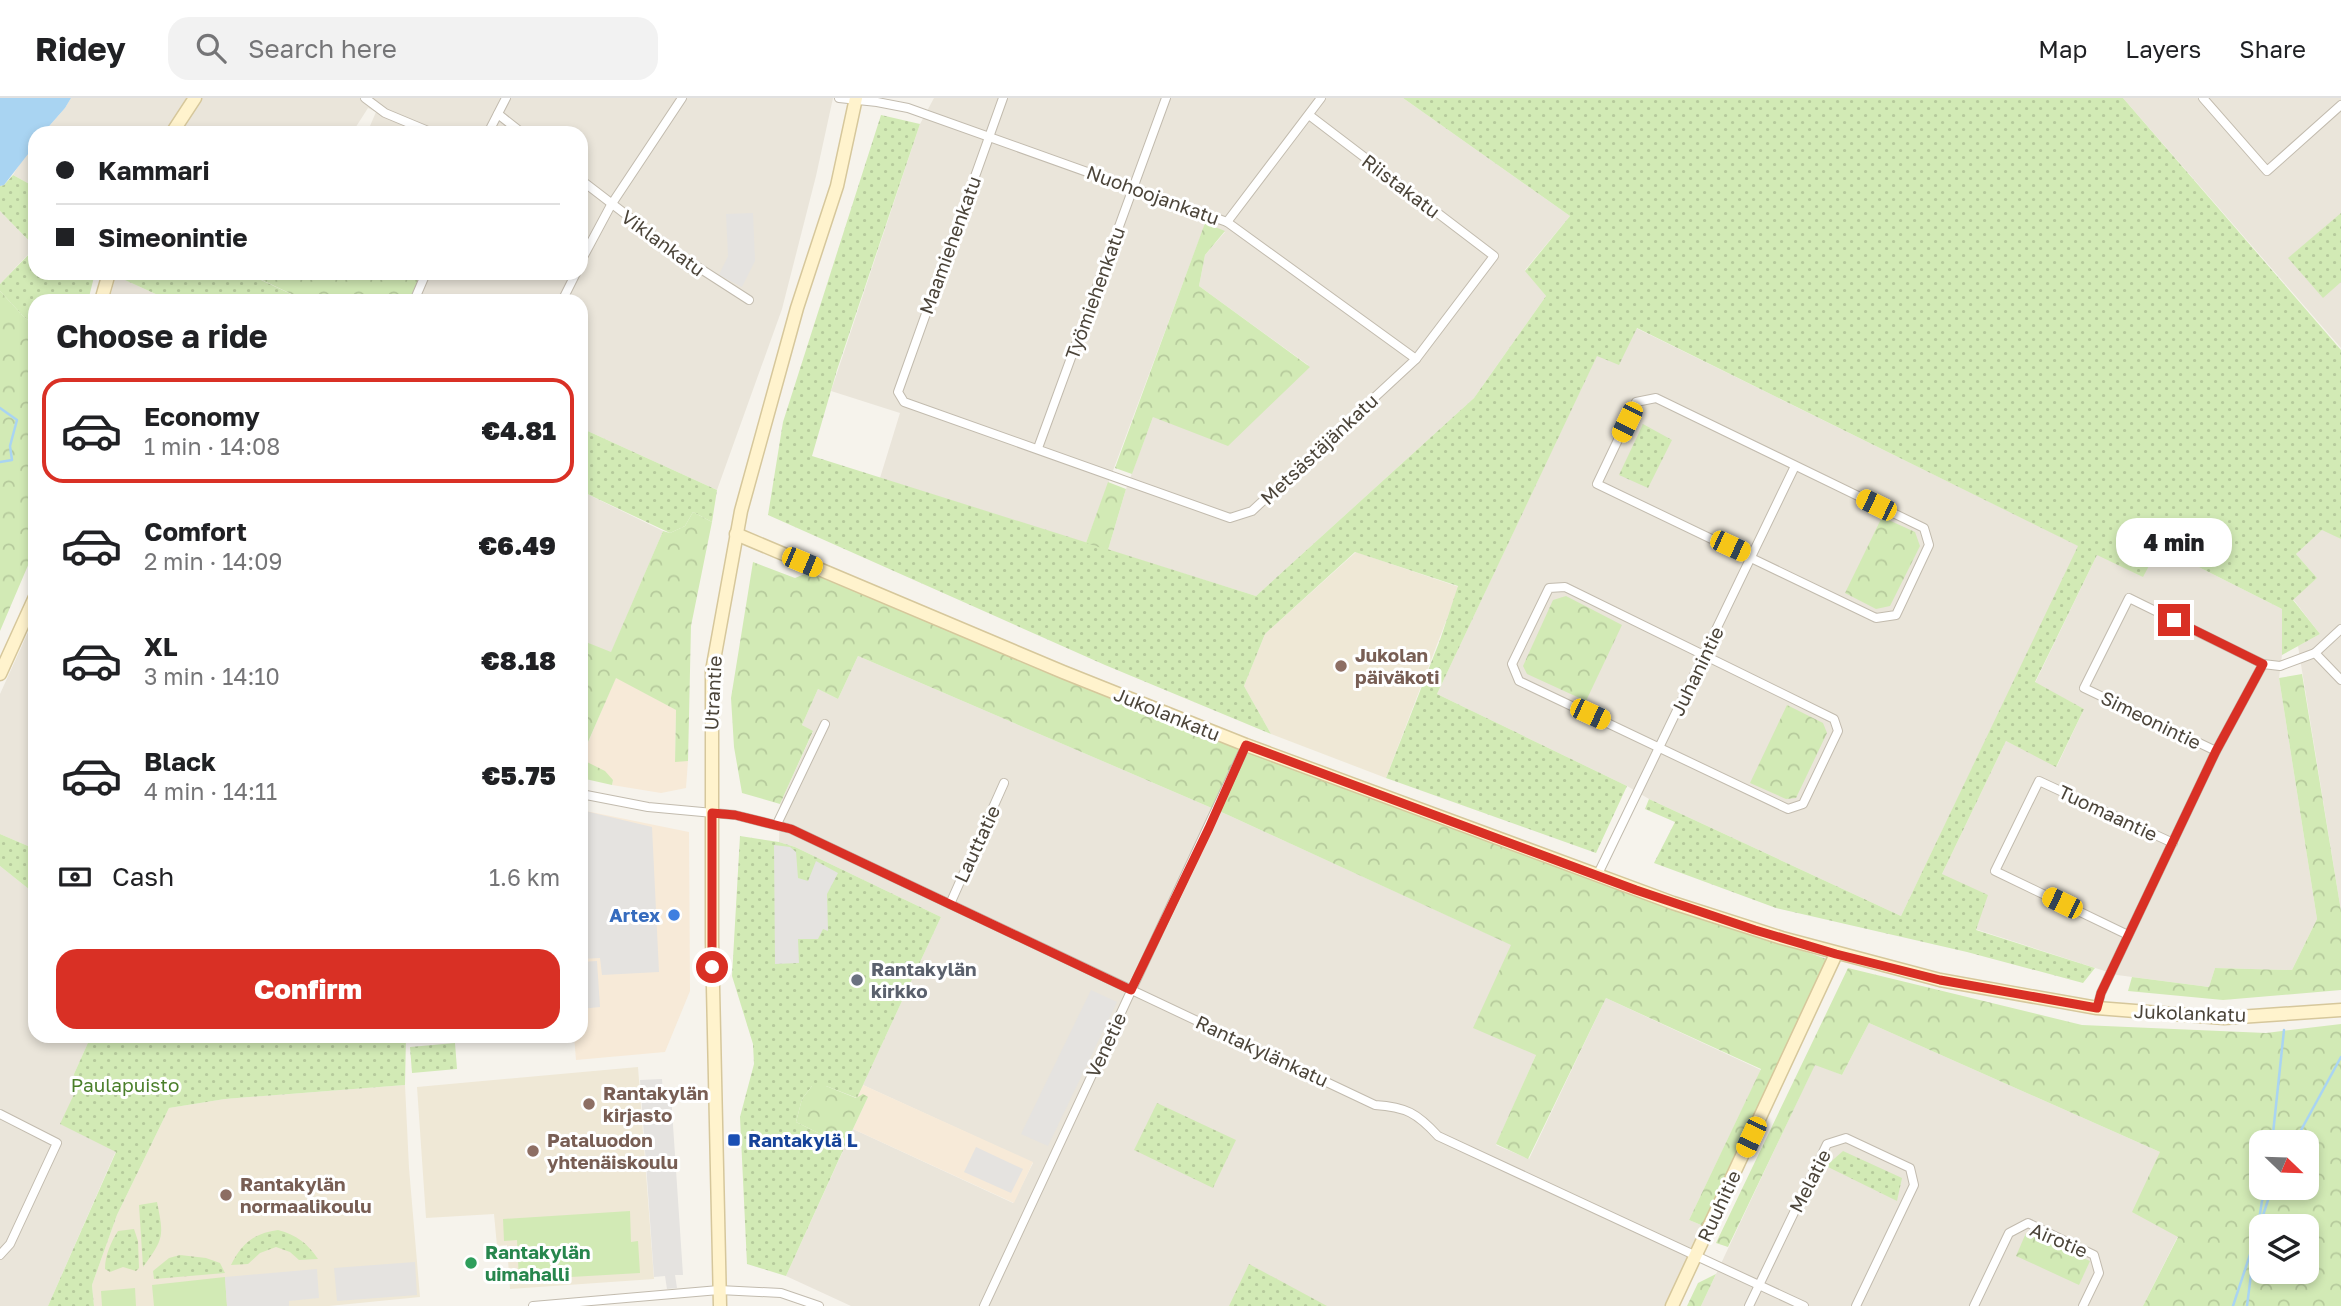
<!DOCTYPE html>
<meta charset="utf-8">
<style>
:root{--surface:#fff;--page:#f2f2f2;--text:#202124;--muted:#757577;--line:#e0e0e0;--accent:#d93025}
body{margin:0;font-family:"Golos Text",sans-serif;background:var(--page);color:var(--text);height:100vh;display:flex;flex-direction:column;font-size:26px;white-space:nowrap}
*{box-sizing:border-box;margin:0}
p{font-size:23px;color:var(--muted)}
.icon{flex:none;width:38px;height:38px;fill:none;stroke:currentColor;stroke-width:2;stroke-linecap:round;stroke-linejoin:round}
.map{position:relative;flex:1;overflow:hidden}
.side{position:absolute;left:28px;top:196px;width:560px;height:749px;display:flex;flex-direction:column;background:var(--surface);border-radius:21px;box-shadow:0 4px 10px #0003}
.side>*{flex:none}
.guide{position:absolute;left:28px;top:28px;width:560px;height:154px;border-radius:21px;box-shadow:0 4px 10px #0003;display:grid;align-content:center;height:154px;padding:0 28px;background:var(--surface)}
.needle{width:46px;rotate:113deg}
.controls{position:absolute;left:2249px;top:1032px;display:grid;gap:14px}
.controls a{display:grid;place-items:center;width:70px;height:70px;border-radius:14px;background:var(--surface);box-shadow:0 4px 10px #0003;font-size:35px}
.end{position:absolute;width:32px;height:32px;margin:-16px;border:9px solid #d93025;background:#fff;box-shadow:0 0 0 4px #fff}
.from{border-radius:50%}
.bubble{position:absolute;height:49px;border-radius:21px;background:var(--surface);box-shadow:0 4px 10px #0003;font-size:23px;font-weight:800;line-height:49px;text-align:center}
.car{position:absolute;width:21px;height:42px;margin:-21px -10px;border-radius:9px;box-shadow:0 0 5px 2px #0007;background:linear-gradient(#f5c518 24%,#345 0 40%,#f5c518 0 76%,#345 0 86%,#f5c518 0)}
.guide b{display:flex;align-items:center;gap:24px;height:66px;font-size:26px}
.guide b+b{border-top:2px solid var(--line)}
.guide i{width:18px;height:18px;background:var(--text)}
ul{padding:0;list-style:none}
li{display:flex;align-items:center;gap:21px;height:105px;margin:0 14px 10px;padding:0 14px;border:4px solid transparent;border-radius:21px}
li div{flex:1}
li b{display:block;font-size:26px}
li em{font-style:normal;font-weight:800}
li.current{border-color:var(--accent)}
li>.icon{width:63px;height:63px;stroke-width:1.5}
h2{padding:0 28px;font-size:32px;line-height:84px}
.pay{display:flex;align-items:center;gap:18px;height:77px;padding:0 28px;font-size:26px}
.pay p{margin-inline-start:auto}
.action{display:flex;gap:14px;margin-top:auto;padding:14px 28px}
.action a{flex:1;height:80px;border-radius:21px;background:var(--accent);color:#fff;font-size:28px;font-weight:800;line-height:80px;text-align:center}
header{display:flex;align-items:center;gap:42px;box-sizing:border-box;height:98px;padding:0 35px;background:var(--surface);border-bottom:2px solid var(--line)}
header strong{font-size:33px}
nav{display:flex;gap:38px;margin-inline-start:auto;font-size:24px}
.search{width:490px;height:63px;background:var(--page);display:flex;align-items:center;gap:18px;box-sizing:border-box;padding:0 24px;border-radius:21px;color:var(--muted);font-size:26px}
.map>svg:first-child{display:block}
.residential{fill:#eae5da}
.commercial{fill:#f7ead8}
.education{fill:#efe8d6}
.green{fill:url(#green-dots)}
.forest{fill:url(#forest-crowns);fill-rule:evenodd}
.pitch{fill:#d2eab5}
.parking{fill:#e5e3e0}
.water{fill:#a9d4f2}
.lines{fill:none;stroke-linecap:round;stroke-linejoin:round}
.stream{stroke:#a9d4f2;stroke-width:2.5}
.street-casing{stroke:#c2bbae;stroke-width:10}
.secondary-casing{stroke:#d6c79b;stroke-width:15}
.street{stroke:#fff;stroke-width:8}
.secondary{stroke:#fff3cd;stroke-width:12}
.route{stroke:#d93025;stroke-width:9}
.education-dot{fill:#8d6e63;stroke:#fff;stroke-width:2.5}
.shop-dot{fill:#3f7fe0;stroke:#fff;stroke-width:2.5}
.worship-dot{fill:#6b7280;stroke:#fff;stroke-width:2.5}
.transit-dot{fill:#1a4fb4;stroke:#fff;stroke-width:2.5}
.leisure-dot{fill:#2e9e5b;stroke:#fff;stroke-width:2.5}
.labels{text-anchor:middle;stroke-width:6;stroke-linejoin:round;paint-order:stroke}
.street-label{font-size:19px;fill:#4b4439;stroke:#fff}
.education-label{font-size:19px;font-weight:bold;fill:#785e54;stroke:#fff;text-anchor:start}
.shop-label{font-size:19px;font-weight:bold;fill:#366cbe;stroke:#fff;text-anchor:end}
.worship-label{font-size:19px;font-weight:bold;fill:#5b616d;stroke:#fff;text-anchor:start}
.park-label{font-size:19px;fill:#4a7f2a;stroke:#fff}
.transit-label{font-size:19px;font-weight:bold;fill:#164399;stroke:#fff;text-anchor:start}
.leisure-label{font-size:19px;font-weight:bold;fill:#27864d;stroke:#fff;text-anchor:start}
</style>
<header>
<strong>Ridey</strong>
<div class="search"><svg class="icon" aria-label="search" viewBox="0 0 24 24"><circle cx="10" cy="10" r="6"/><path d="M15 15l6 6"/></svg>Search here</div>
<nav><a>Map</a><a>Layers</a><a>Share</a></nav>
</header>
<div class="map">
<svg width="2341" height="1208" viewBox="0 0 2341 1208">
<defs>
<pattern id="green-dots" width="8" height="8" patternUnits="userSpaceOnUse" patternTransform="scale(1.75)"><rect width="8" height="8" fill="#d2eab5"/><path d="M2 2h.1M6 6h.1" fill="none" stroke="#b6ca9c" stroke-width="1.8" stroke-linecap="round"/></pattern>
<pattern id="forest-crowns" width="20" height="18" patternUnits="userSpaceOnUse" patternTransform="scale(1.75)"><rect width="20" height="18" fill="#d2eab5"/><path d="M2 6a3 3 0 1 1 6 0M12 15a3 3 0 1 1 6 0" fill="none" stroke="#b6ca9c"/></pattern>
</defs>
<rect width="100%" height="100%" fill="#f6f3ec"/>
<!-- residential -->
<g class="residential">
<polygon points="71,0 833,0 816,78 782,211 717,392 581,330 581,203 412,203 424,175 581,175 581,35 367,35 376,14 368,10 352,35 43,35 65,10"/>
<polygon points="934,0 1403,0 1570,118 1525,172 1546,198 1474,300 1256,498 1108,452 1126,391 1153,319 1308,267 1199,188 1205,157 1225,134 1205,126 1086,445 880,380 900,315 831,293 920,26"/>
<polygon points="2123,0 2341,0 2341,250"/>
<polygon points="35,47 35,89 13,77 25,57"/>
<polygon points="0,113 35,149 0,186"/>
<polygon points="116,178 171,203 109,203"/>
<polygon points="1636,230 2079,448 1901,818 1649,701 1627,688 1437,596 1597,257"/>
<polygon points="581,393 663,433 611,555 581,542"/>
<polygon points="2323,431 2341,441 2341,813 2298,548 2320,536 2293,501 2317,480 2296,456"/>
<polygon points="2159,449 2282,511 2282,557 2279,580 2317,821 2292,872 2215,870 2209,889 2117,877 1975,831 1942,776 2006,643 2057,668 2084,611 2035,585 2097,457"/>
<polygon points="35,519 35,751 0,736 0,596"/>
<polygon points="858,558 1228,717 1512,847 1536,957 1496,1047 1529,1061 1606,900 1761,972 1689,1122 1706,1129 1669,1208 851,1208 786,1178 853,1031 1013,1105 1033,1065 863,987 941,819 795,749 779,744 780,706 813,634 802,627 818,591 838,601"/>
<polygon points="0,768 35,796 35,938 91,938 74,976 76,992 116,1053 48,1208 0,1208"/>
<polygon points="1869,925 2160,1054 2178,1138 2143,1208 1701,1208 1815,966 1842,977"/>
</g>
<!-- commercial -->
<g class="commercial">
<polygon points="616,579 676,612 675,663 688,663 686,690 661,695 612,687 613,682 581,661"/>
<polygon points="581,712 689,734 690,893 665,954 576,962 574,938 581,938"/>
<polygon points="863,987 1033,1064 1014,1105 853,1031 868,999 857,1000"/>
</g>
<!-- education -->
<g class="education">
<polygon points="1356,454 1459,489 1386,680 1271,636 1244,588 1265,536"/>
<polygon points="638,969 654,1181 510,1191 507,1147 497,1148 494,1116 426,1120 417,989"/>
<polygon points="405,987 409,1070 420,1199 329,1208 94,1208 92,1187 117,1117 169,1010 225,1001"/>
</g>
<!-- green -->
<g class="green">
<polygon points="1403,0 2123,0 2341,252 2341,441 2322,432 2296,456 2317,480 2293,502 2320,536 2282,557 2282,511 2159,449 2143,479 2097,457 2035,584 2084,611 2056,669 2006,643 1942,776 1988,797 1976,832 2095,870 2083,885 1967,854 1776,810 1654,765 1675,724 1645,711 1649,701 1901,818 2078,448 1637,230 1619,267 1597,258 1437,596 1627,688 1596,755 1386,680 1440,542 1458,488 1355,454 1265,536 1244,588 1271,636 1105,567 768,417 783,324 881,17 920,26 837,272 812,358 1256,498 1474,300 1546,198 1525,173 1570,118"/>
<polygon points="13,77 35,89 35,149 0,113 0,88 4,87"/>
<polygon points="2341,115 2341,184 2323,200 2288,160"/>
<polygon points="35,150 35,175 95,175 88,203 35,203 35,228 23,218 0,193 0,186"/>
<polygon points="117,175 246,175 306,203 171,203 116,178"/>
<polygon points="1643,326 1672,342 1648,390 1619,377"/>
<polygon points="581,330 717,392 712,424 693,414 685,428 670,435 581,393"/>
<polygon points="0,736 35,751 35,796 0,768"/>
<polygon points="740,738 779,744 795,749 941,819 857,1000 826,988 812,988 802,1001 796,1024 845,1048 786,1178 747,1166 740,1019 754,966 753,946 732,878"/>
<polygon points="91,938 231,938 241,943 243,941 249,942 255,938 406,938 405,987 225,1001 169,1010 117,1117 92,1187 94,1208 48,1208 116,1054 60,1026 76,992 74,976"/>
<polygon points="455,945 457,971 412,975 410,949"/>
<polygon points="1157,1005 1236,1042 1213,1090 1134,1052"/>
<polygon points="1843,1053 1902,1080 1897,1103 1826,1068"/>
<path d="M157 1104C164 1139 164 1140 143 1169L139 1107Z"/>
<path d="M134 1131 138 1143 139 1170 136 1173 123 1169 110 1174 105 1171C105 1157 111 1144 118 1133Z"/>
<path d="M278 1132C297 1137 307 1145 318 1161L299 1162 290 1154 276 1149 260 1155 248 1166 231 1167C241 1146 254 1135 278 1132Z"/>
<polygon points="180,1157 206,1160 220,1165 225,1175 154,1181 153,1173 169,1160"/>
<polygon points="1249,1166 1327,1208 1229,1208"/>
</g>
<!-- forest -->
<g class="forest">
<polygon points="1205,125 1225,133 1205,157 1199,188 1310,269 1228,348 1153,319 1132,376 1115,370"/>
<polygon points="266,175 424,175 412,203 306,203 262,182"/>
<polygon points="0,193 23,218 35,228 35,451 0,533"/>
<polygon points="1108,384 1126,391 1108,452 1086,445"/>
<polygon points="693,414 712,424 691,528 688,663 675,664 676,612 616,580 581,660 581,542 611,554 663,433 670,435 685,428"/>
<polygon points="1882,419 1915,434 1920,448 1890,508 1876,511 1845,495"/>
<polygon points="753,464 795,480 812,473 1612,789 1830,862 1706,1129 1689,1122 1761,971 1606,900 1528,1061 1496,1046 1536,957 1473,930 1511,847 1228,717 858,558 838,601 818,591 802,627 813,633 780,706 742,695 734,649 731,600"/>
<polygon points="1566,498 1622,527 1586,603 1527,576 1523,568 1553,502"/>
<polygon points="2302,576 2341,813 2341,892 2223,902 2128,893 2132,879 2209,889 2215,870 2292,872 2317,821 2279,580"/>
<polygon points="1787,607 1823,625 1827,635 1796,700 1786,701 1750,685"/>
<polygon points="581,661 605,673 613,682 612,687 581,680"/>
<path d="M1848 870 2082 927 2266 935 2341 926V1208H2143L2178 1139 2132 1114 2160 1054 1869 925 1842 977 1815 967 1728 1149 1716 1145ZM2261 1045H2306V1090H2261ZM2261 1129H2306V1174H2261Z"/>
<polygon points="812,988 826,988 856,1000 863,996 868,999 845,1048 796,1024 802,1001"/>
<polygon points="2026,1135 2090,1163 2079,1187 2016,1158"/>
<polygon points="1716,1176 1701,1208 1687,1208 1698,1185"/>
</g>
<!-- pitch -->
<g class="pitch">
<polygon points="630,1113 631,1144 638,1143 640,1175 519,1182 517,1142 504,1143 503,1121"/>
<polygon points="225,1179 227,1208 154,1208 152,1187"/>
<polygon points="135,1190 136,1208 102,1208 101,1193"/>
</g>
<!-- parking -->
<g class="parking">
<polygon points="753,115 755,163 742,189 719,177 728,158 726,116"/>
<polygon points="581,712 652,729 659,874 602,877 600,860 581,861"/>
<polygon points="774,747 790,749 796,754 798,780 808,783 816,763 838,775 827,796 828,833 823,831 818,841 798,841 799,865 775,866"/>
<polygon points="597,863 600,909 581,911 581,864"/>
<polygon points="1091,892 1117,904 1048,1048 1021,1036"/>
<polygon points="662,981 663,997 671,997 683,1177 675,1177 677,1190 667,1191 665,1178 654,1179 640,982"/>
<polygon points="976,1049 1023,1071 1011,1095 964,1074"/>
<polygon points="415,1164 417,1197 337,1203 334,1170"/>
<polygon points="317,1171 319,1200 289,1203 289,1208 227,1208 225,1179"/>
</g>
<!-- water -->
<polygon class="water" points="0,0 71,0 65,10 43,35 35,35 35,47 4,87 0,88"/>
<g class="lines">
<!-- stream -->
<g class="stream">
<polyline points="0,310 17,322 10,348 12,362 0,364"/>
<polyline points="2272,1045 2284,932"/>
<polyline points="2294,1045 2341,959"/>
<polyline points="2258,1128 2262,1103 2269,1090"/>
<polyline points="2233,1208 2272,1090"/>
<polyline points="2247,1208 2255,1145"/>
</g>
<!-- street casing -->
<g class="street-casing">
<g id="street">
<polyline points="365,0 385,15 433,35"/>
<polyline points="839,0 877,4 908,10 1227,124 1416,261"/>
<polyline points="1003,0 898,294 904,304 1230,420 1252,413 1416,261 1494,158 1309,17"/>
<polyline points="2203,0 2267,73 2341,7"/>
<polyline points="498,16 522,35"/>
<polyline points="488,35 506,0"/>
<polyline points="581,82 676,155 749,202"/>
<polyline points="1227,124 1321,0"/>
<polyline points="581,163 611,107 682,0"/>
<polyline points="414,203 426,175"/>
<polyline points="562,203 576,175"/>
<polygon points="1656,300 1924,430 1929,447 1896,517 1876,520 1597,386 1636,304"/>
<polyline points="1038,350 1166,0"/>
<polygon points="1565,489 1834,621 1838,633 1803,706 1788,711 1519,583 1512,566 1549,490"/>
<polyline points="2315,555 2341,531"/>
<polyline points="2216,653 2084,590 2129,500 2263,566"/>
<path d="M581 696 648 709 735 717 791 731 1375 1007C1406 1009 1417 1015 1438 1038L1804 1208"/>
<polyline points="777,726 825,626"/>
<polyline points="1597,778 1795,368"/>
<polyline points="950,806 1004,685"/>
<polyline points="2128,837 1995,773 2039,683 2173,745"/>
<polyline points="2097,910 2101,895 2216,653 2263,566 2280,568 2315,555 2341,582"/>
<polyline points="0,1016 57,1045 10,1146 0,1157"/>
<polyline points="533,1208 719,1192 781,1195 819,1208"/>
<polyline points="984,1208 1246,647"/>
<polyline points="1749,1208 1827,1046 1846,1040 1910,1070 1914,1087 1856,1208"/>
<polyline points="1974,1208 2009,1135 2028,1125 2094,1157 2099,1175 2083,1208"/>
</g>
</g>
<!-- secondary casing -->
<g class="secondary-casing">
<g id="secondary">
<polyline points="172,35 195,0"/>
<polyline points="101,203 109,175"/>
<polyline points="736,436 1063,574 1246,647 1673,805 1782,840 1940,882 2097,910 2224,920 2341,912"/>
<polyline points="0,576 35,499"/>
<polyline points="720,1208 712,843 712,573 741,413 797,210 837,88 856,0"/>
<polyline points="1672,1208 1836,856"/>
</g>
</g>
<!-- street -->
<use href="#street" class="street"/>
<!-- secondary -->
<use href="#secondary" class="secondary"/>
</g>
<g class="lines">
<!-- route -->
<polyline class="route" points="712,869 712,715 735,717 791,731 1131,892 1209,730 1246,647 1636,792 1755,832 1836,856 1940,882 2097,910 2101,895 2216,653 2263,566 2174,522"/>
</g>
<!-- markers -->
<g class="education-dot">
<circle cx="1341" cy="568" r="7"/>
<circle cx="589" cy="1006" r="7"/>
<circle cx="533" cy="1053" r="7"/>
<circle cx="226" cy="1097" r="7"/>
</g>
<circle class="shop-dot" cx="674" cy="817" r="7"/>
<circle class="worship-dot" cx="857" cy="882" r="7"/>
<rect class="transit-dot" x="727" y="1035" width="14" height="14" rx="3.5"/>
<circle class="leisure-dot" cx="471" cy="1165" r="7"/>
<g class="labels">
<!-- street labels -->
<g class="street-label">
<text transform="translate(1401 88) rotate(37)" y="7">Riistakatu</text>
<text transform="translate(1153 97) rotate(20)" y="7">Nuohoojankatu</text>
<text transform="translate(663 145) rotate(36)" y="7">Viklankatu</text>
<text transform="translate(950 147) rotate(-70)" y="7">Maamiehenkatu</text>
<text transform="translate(1095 195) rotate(-70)" y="7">Työmiehenkatu</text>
<text transform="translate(1319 351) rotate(-43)" y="7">Metsästäjänkatu</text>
<text transform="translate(1697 573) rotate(-64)" y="7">Juhanintie</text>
<text transform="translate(713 595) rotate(-87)" y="7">Utrantie</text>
<text transform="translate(1167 616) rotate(22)" y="7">Jukolankatu</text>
<text transform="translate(2151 622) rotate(26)" y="7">Simeonintie</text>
<text transform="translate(2108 715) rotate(25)" y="7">Tuomaantie</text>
<text transform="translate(977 746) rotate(-65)" y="7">Lauttatie</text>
<text transform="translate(2190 915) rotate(2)" y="7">Jukolankatu</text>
<text transform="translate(1106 947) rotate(-65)" y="7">Venetie</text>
<text transform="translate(1262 953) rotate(25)" y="7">Rantakylänkatu</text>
<text transform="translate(1810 1083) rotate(-63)" y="7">Melatie</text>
<text transform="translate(1719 1108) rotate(-65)" y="7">Ruuhitie</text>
<text transform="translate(2059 1142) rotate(23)" y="7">Airotie</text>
</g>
<!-- education labels -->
<g class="education-label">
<text x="1355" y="564">Jukolan<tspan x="1355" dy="22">päiväkoti</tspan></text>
<text x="603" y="1002">Rantakylän<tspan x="603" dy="22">kirjasto</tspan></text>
<text x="547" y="1049">Pataluodon<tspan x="547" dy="22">yhtenäiskoulu</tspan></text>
<text x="240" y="1093">Rantakylän<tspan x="240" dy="22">normaalikoulu</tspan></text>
</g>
<!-- shop labels -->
<g class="shop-label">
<text x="660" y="824">Artex</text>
</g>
<!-- worship labels -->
<g class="worship-label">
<text x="871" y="878">Rantakylän<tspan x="871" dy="22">kirkko</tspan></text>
</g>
<!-- park labels -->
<g class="park-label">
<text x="125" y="994">Paulapuisto</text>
</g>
<!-- transit labels -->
<g class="transit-label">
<text x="748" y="1049">Rantakylä L</text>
</g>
<!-- leisure labels -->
<g class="leisure-label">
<text x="485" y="1161">Rantakylän<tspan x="485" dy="22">uimahalli</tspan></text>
</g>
</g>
</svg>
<div class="controls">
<a><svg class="needle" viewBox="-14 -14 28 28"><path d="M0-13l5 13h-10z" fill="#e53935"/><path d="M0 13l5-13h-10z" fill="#757577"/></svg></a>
<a><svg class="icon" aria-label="layers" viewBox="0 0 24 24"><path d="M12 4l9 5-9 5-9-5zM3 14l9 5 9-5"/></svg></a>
</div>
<i class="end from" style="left:712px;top:869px"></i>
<i class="end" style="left:2174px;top:522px"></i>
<div class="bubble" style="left:2116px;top:420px;width:116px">4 min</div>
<i class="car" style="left:1627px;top:324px;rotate:206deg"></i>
<i class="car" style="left:1876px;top:407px;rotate:296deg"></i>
<i class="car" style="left:1730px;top:448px;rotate:115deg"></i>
<i class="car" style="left:802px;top:464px;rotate:113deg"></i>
<i class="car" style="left:1590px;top:616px;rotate:115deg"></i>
<i class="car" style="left:2062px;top:805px;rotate:296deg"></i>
<i class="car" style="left:1751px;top:1039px;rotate:205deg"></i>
<div class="guide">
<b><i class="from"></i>Kammari</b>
<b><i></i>Simeonintie</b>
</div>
<section class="side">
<h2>Choose a ride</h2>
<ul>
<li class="current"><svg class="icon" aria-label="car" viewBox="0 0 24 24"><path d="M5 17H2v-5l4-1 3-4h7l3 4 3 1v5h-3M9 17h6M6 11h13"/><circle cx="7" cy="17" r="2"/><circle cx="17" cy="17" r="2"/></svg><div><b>Economy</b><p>1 min · 14:08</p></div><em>€4.81</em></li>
<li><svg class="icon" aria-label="car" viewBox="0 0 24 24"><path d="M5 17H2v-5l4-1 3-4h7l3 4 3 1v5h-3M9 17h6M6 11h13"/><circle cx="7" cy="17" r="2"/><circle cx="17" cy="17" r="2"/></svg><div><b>Comfort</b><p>2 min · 14:09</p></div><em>€6.49</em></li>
<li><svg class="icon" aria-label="car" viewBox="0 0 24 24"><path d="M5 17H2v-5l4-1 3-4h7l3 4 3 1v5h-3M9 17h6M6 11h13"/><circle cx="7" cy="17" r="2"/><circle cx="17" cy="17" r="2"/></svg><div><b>XL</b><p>3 min · 14:10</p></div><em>€8.18</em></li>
<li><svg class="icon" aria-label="car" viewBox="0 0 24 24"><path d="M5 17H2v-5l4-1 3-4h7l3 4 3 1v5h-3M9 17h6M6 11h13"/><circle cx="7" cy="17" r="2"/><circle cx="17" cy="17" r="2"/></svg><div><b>Black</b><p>4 min · 14:11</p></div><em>€5.75</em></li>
</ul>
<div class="pay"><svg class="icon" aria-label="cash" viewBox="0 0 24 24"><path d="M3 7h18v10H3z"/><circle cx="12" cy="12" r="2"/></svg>Cash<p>1.6 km</p></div>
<div class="action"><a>Confirm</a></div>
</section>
</div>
